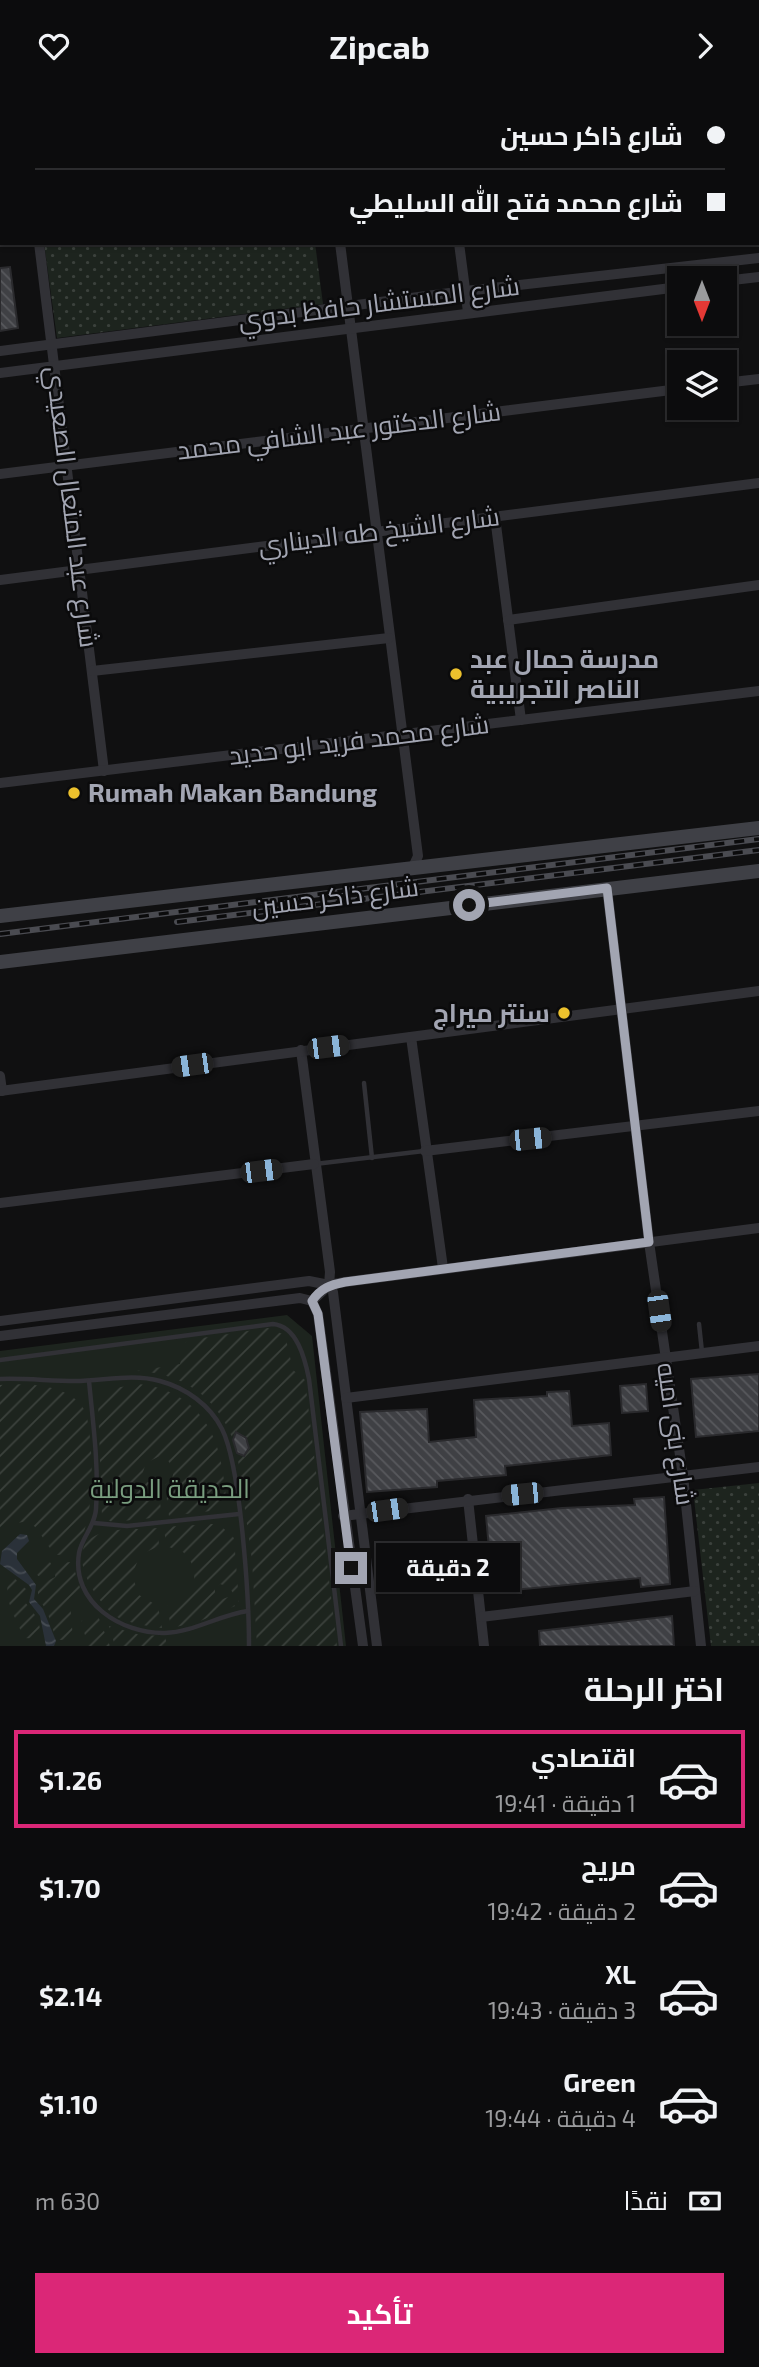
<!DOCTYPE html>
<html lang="ar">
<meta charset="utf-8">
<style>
:root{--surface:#0c0c0d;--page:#151516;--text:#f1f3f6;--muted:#9a9b9d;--line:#2c2c2e;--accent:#db2777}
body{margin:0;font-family:"Exo 2",Cairo,sans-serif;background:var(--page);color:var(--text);direction:rtl;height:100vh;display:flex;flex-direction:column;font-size:26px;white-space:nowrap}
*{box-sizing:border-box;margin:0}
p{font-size:23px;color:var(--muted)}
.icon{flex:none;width:38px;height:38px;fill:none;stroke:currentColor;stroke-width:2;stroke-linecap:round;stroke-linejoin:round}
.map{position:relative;height:1555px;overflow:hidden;direction:ltr}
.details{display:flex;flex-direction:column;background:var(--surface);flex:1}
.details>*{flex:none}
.top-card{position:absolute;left:0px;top:0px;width:760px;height:154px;box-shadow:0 2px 5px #0004,0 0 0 2px var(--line);direction:rtl;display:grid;align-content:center;height:154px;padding:0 35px;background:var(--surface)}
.needle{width:46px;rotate:180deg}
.controls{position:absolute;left:667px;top:175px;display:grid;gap:14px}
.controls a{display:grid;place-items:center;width:70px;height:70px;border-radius:0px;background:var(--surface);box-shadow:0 2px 5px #0004,0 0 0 2px var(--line);font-size:35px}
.end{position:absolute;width:32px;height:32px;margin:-16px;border:9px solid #a2a5b2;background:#111;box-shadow:0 0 0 4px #111}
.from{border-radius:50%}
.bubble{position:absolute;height:49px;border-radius:0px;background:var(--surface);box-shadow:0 2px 5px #0004,0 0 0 2px var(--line);font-size:23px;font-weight:700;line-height:49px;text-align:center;direction:rtl}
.car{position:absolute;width:21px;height:42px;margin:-21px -10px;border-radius:9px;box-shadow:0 0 5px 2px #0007;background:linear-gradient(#222 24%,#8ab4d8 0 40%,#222 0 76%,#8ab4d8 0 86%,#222 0)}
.top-card b{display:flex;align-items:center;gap:24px;height:66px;font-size:26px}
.top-card b+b{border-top:2px solid var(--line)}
.top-card i{width:18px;height:18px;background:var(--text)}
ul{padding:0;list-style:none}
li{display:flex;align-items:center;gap:21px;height:98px;margin:0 14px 10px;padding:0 21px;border:4px solid transparent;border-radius:0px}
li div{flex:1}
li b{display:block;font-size:26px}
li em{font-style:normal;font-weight:700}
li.current{border-color:var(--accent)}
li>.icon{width:63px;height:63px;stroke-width:1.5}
h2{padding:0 35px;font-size:32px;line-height:84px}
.pay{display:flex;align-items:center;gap:18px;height:77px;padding:0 35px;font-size:26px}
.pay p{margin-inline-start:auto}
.cta{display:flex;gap:14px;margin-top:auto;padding:14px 35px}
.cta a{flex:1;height:80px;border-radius:0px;background:var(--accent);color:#fff;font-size:28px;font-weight:700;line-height:80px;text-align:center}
header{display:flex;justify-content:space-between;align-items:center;height:91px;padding:0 35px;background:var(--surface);font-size:32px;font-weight:700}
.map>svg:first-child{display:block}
.grass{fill:url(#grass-dots)}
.park{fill:#1d241e}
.garden{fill:url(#garden-furrows)}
.water{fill:url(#water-waves)}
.building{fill:url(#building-back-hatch);stroke:#2a2a2d;stroke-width:2}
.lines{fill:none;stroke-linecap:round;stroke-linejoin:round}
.lane{stroke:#313136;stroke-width:4.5}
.street{stroke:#313136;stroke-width:10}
.secondary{stroke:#3f4046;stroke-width:14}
.rail-casing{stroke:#4a4b51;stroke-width:6}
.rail{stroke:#0b0b0c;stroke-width:3.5;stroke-dasharray:10;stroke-linecap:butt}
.route{stroke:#a2a5b2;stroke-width:9}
.poi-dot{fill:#ecc12d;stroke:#0b0b0c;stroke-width:2.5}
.labels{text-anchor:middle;stroke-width:5;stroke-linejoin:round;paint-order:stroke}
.street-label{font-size:26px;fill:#a2a5b2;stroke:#0b0b0c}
.poi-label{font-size:26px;font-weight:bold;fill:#a2a5b2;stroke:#0b0b0c;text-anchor:start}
.park-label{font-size:26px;fill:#799d7f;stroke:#0b0b0c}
</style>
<header><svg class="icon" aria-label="forward" viewBox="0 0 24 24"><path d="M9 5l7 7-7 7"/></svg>Zipcab<svg class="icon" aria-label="heart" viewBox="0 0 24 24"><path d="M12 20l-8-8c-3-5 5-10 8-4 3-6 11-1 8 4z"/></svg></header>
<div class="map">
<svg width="759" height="1555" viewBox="0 0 759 1555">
<defs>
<pattern id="grass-dots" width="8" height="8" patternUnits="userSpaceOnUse" patternTransform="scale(1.75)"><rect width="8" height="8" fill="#1d241e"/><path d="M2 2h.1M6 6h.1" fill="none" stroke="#3b413c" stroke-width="1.8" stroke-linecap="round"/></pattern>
<pattern id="garden-furrows" width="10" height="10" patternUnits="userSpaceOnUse" patternTransform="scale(1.75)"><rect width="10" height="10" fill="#1d241e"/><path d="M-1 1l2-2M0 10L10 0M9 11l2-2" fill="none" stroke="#3b413c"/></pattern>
<pattern id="water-waves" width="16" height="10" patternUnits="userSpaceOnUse" patternTransform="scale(1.75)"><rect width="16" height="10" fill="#2a3139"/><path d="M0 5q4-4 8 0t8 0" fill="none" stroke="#464c53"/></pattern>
<pattern id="building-back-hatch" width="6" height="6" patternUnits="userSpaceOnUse" patternTransform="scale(1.75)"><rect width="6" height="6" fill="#3f4044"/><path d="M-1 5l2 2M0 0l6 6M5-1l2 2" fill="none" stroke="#58595d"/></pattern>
</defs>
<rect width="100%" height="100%" fill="#101011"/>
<!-- grass -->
<g class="grass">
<polygon points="44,152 315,152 323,213 57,247"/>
<polygon points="759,1392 759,1555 711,1555 693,1399"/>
</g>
<!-- park -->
<polygon class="park" points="287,1224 312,1245 346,1555 0,1555 0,1260"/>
<!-- garden -->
<g class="garden">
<path d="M268 1237 285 1244 293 1279 305 1289 337 1555H257L252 1469 237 1362 244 1365 249 1357 246 1347 237 1342 233 1349C217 1305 181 1282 137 1280L180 1273 185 1252 189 1249Z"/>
<path d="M139 1293C191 1299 217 1334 223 1383 225 1396 229 1409 219 1419L169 1425 165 1394 172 1388 174 1379 167 1368 158 1366 146 1372 143 1381 146 1390 158 1396 162 1426 112 1431 102 1426 98 1311 109 1298Z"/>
<path d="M0 1294C28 1292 73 1293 86 1322 94 1356 97 1436 72 1463L57 1464C37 1449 38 1412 0 1443Z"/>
<path d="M212 1433 222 1436 234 1447 239 1511 229 1496 220 1493 215 1497V1505L220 1509 228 1506 235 1515 198 1531 171 1537 167 1515C194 1510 204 1480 183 1461L166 1455 164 1436Z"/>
<path d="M158 1437 159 1455 140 1464 132 1484 139 1504 158 1515 162 1537C148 1535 132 1533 119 1527 99 1516 64 1462 93 1446 109 1436 139 1439 158 1437Z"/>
<circle cx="44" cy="1478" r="9"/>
<polygon points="72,1471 81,1500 70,1511 73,1548 60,1549 54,1542 47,1520 38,1507 38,1489 45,1491 55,1486 56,1472"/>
<path d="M11 1484 27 1499 25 1511 38 1528 42 1548 24 1547C16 1526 0 1505 11 1484Z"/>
<polygon points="98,1525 110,1555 88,1555 81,1530"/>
<polygon points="109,1535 140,1544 165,1545 167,1555 115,1555"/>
</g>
<!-- water -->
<polygon class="water" points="20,1443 27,1444 29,1450 17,1462 17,1468 36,1494 34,1508 43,1518 56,1550 54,1555 46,1555 40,1525 29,1511 32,1499 29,1494 0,1473 2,1460"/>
<!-- building -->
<g class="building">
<polygon points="10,176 18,237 0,240 0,177"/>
<polygon points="759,1283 759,1340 696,1346 691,1288"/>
<polygon points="646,1293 648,1320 622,1322 620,1295"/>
<polygon points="569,1300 572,1335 609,1332 611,1364 505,1375 506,1384 437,1390 437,1396 367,1401 360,1321 427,1318 429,1351 476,1346 474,1309 547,1305 547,1301"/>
<polygon points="236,1341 246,1347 249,1357 244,1365 237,1362 233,1349"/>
<polygon points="664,1406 670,1493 641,1496 640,1487 493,1501 486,1425 562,1417 635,1414 634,1408"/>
<polygon points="672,1525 674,1555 540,1555 539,1540"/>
</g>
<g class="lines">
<!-- lane -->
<g class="lane">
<polyline points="0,103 2,105"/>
<polyline points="364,992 372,1067"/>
<polyline points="315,1073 424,1060"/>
<polyline points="699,1233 702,1261"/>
<path d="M0 1269 273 1233C297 1235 305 1268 309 1288L341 1555"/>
<path d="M0 1288C25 1287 50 1290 75 1290 103 1290 132 1282 160 1290 186 1297 210 1314 222 1338 241 1376 249 1509 249 1555"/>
<path d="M89 1290C93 1332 99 1375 96 1418 95 1435 82 1446 79 1462 71 1512 122 1543 165 1542 194 1541 219 1524 248 1520"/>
<polyline points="94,1432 127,1435 239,1423"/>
</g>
<!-- street -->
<g class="street">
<polyline points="20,0 20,2"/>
<polyline points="443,0 443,2"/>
<polyline points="299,2 314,0"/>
<polyline points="416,2 430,0"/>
<polyline points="0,37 2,36"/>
<polyline points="0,55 2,55"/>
<polyline points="758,59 759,59"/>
<polyline points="39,152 104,680"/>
<polyline points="340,152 418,765 412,778"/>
<polyline points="459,152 468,221"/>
<polyline points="724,190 759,186"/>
<polyline points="0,260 465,200 759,167"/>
<polyline points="0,282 679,196"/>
<polyline points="724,292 759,288"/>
<polyline points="0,383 679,298"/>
<polyline points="495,426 521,629"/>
<polyline points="0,489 759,392"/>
<polyline points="508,529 759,494"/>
<polyline points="92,580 389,547"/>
<polyline points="0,692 759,600"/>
<polyline points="607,797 649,1151 683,1385 701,1555"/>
<polyline points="411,946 443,1177"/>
<polyline points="301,959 330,1181 329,1194"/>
<polyline points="0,985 2,1000"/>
<polyline points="0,1000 759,900"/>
<polyline points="425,1060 759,1020"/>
<polyline points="0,1112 314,1073"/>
<polyline points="329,1194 333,1201 377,1555"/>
<polyline points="312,1210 329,1194 345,1191 759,1137"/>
<polyline points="312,1210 318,1223 363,1555"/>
<polyline points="0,1230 309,1190 329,1194"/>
<polyline points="0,1245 300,1207 312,1210"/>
<polyline points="346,1307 759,1255"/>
<polyline points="468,1408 484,1555"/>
<polyline points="343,1425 759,1376"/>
<polyline points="481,1526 695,1500"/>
</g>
<!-- secondary -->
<g class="secondary">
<polyline points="0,825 759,737"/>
<polyline points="0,871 759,780"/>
</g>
<!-- rail casing -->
<g class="rail-casing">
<g id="rail">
<polyline points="177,831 759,759"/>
<polyline points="0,843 759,748"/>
</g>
</g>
<!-- rail -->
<use href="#rail" class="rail"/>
</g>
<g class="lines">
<!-- route -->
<path class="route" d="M351 1477 318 1223 312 1210C321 1197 330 1194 345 1191L649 1151 607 797 469 814"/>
</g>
<!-- markers -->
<g class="poi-dot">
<circle cx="456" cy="583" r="7"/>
<circle cx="74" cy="702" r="7"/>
<circle cx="564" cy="922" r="7"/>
</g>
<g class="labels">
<!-- street labels -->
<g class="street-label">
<text transform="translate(379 212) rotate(-7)" y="9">شارع المستشار حافظ بدوي</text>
<text transform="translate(339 340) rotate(-7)" y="9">شارع الدكتور عبد الشافي محمد</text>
<text transform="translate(72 416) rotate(83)" y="9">شارع عبد المتعال الصعيدي</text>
<text transform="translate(379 440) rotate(-7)" y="9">شارع الشيخ طه الديناري</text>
<text transform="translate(359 649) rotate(-7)" y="9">شارع محمد فريد ابو حديد</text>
<text transform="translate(335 806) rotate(-7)" y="9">شارع ذاكر حسين</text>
<text transform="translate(676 1343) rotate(82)" y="9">شارع بنى اميه</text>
</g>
<!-- poi labels -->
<g class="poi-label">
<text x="470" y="577">مدرسة جمال عبد<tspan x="470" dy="30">الناصر التجريبية</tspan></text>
<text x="88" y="711">Rumah Makan Bandung</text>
<text x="550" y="931" text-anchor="end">سنتر ميراج</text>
</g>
<!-- park labels -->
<g class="park-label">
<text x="170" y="1407">الحديقة الدولية</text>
</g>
</g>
</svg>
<div class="controls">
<a><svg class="needle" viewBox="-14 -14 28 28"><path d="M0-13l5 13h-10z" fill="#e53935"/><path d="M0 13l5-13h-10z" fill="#9a9b9d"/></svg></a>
<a><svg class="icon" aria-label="layers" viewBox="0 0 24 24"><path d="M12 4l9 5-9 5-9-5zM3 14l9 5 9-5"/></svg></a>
</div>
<i class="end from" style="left:469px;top:814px"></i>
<i class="end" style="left:351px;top:1477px"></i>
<div class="bubble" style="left:376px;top:1452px;width:144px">2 دقيقة</div>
<i class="car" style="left:328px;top:956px;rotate:83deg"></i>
<i class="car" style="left:192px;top:974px;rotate:262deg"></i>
<i class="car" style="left:530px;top:1048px;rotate:84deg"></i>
<i class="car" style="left:261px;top:1080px;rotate:83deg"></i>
<i class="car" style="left:659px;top:1220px;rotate:172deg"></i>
<i class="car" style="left:522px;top:1403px;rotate:264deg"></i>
<i class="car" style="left:387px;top:1419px;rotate:82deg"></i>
<div class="top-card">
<b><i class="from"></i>شارع ذاكر حسين</b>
<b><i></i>شارع محمد فتح الله السليطي</b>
</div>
</div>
<section class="details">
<h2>اختر الرحلة</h2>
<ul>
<li class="current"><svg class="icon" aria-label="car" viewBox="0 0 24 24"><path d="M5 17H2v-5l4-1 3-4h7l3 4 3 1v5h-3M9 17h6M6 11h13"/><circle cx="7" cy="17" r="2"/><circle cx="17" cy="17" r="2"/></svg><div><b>اقتصادي</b><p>1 دقيقة · 19:41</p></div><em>$1.26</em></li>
<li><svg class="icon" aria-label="car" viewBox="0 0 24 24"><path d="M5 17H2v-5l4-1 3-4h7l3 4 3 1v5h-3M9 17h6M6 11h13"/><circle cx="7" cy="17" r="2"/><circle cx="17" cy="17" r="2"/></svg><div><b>مريح</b><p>2 دقيقة · 19:42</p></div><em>$1.70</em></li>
<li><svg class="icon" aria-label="car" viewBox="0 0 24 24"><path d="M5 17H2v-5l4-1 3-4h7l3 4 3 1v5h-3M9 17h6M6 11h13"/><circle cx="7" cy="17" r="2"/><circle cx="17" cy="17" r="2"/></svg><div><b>XL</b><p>3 دقيقة · 19:43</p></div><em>$2.14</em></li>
<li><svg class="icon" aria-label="car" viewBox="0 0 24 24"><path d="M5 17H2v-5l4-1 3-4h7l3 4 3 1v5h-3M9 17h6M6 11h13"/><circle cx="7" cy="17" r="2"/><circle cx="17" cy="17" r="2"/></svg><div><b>Green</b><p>4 دقيقة · 19:44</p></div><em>$1.10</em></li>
</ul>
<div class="pay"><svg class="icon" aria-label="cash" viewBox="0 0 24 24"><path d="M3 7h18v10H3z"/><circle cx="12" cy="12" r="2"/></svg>نقدًا<p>630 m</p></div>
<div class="cta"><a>تأكيد</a></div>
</section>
